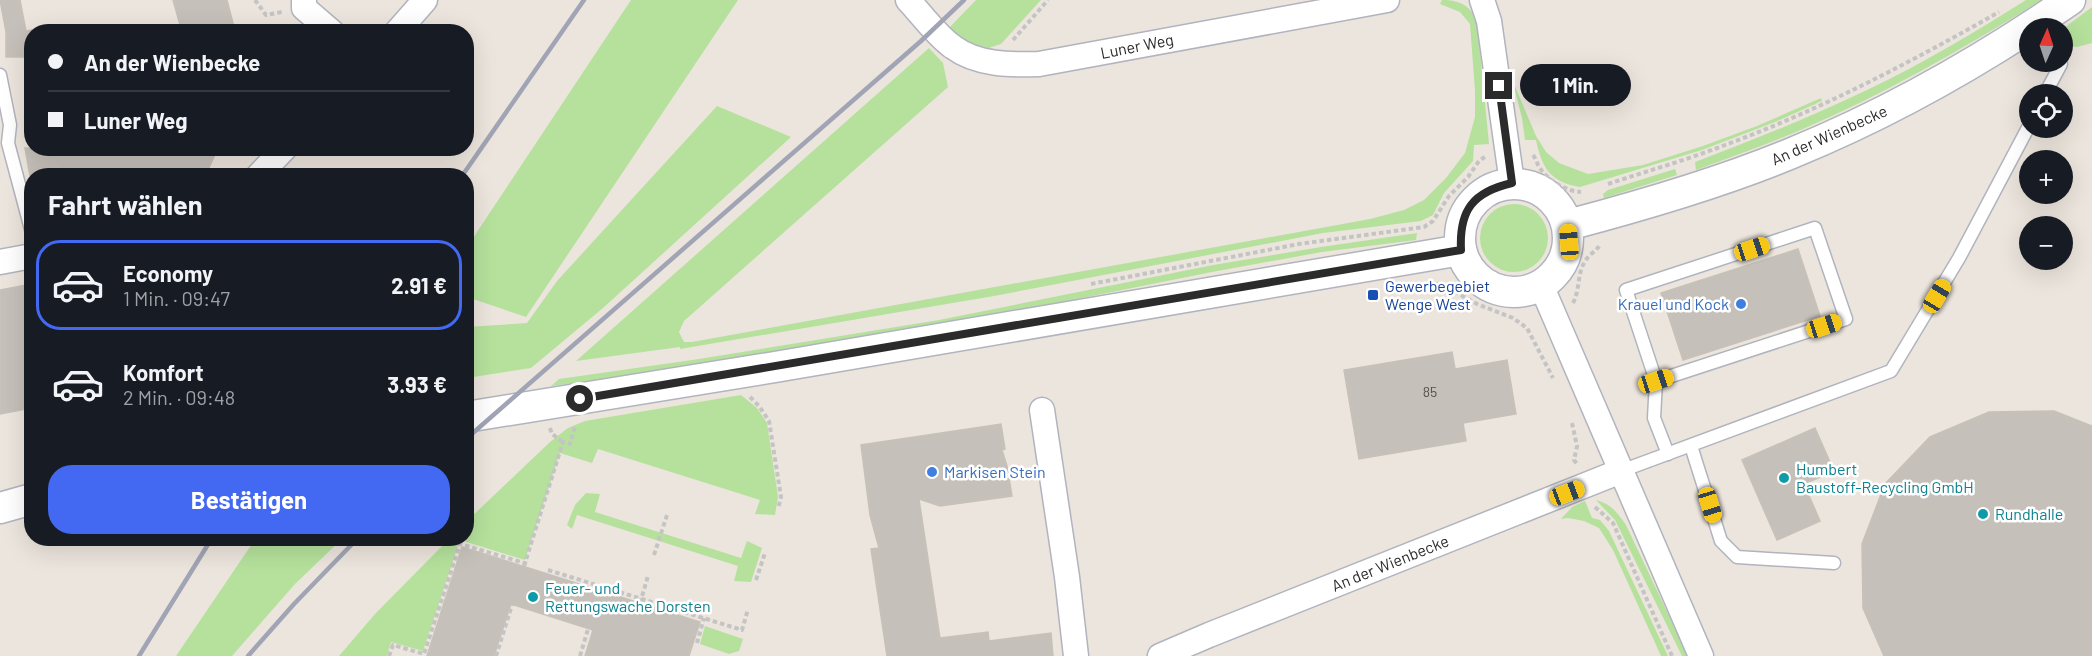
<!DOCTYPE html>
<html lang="de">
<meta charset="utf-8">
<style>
:root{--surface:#171b24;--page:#242831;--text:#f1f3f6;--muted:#9ea1a6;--line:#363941;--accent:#4369f3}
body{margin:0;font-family:Barlow,sans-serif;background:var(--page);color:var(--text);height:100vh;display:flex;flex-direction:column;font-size:22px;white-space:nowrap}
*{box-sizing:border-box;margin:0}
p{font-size:20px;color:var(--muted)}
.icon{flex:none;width:33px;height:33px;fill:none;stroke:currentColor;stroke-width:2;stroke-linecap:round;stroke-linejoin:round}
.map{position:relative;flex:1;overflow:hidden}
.side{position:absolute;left:24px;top:168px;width:450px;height:378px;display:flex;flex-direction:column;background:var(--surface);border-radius:24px;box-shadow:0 6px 24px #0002}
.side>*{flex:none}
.guide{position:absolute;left:24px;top:24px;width:450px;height:132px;border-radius:24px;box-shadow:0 6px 24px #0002;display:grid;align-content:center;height:132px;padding:0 24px;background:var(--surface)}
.needle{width:39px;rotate:3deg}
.controls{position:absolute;left:2019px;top:18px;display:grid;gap:12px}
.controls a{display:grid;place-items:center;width:54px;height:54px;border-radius:50%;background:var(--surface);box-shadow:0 6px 24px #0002;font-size:30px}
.end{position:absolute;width:27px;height:27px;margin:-14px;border:8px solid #2b2b2b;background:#fff;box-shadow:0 0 0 3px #fff}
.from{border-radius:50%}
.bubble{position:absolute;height:42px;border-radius:21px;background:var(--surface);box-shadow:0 6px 24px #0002;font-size:20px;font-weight:700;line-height:42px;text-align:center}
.car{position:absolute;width:18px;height:36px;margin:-18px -9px;border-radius:8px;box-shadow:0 0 4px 2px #0007;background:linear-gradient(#f5c518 24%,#345 0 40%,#f5c518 0 76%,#345 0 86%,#f5c518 0)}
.guide b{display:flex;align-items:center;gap:21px;height:57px;font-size:22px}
.guide b+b{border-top:2px solid var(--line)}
.guide i{width:15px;height:15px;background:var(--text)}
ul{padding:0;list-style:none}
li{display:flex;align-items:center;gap:18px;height:90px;margin:0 12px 9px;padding:0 12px;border:3px solid transparent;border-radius:24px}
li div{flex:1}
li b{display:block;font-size:22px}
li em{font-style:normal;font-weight:700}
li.active{border-color:var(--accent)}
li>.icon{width:54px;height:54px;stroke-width:1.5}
h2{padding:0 24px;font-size:27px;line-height:72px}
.primary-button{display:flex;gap:12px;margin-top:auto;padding:12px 24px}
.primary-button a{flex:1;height:69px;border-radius:24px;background:var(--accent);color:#fff;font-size:24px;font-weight:700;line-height:69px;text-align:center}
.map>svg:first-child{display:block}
.green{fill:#b5e19c}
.building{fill:#c5c0b9;stroke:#c8c1b7;stroke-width:1.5}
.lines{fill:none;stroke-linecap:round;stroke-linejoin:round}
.service-casing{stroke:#b1b4be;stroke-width:15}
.minor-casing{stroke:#b1b4be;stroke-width:27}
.tertiary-casing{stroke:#b1b4be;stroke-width:33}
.path{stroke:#c4c4c4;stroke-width:4;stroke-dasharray:4.5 3;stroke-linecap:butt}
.service{stroke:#fff;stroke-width:12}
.minor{stroke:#fff;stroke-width:24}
.tertiary{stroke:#fff;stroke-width:30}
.rail{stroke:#a0a4b4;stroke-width:4.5}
.route{stroke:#2b2b2b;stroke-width:8}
.transit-dot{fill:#1a4fb4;stroke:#fff;stroke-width:2}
.shop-dot{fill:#3f7fe0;stroke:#fff;stroke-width:2}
.culture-dot{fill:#0f9aa8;stroke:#fff;stroke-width:2}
.labels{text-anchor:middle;stroke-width:5;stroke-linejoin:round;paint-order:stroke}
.number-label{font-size:14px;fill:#52504e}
.street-label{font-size:16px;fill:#2b2b2b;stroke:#fff}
.transit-label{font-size:16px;fill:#164399;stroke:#fff;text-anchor:start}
.shop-label{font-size:16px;fill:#366cbe;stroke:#fff;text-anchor:end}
.culture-label{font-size:16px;fill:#0d838f;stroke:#fff;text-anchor:start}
</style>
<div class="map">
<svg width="2092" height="656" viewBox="0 0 2092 656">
<rect width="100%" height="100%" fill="#ece5dd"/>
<!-- green -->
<g class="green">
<polygon points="631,0 738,0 526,317 467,297 467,247"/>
<polygon points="976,0 1041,0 1001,44 989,48 953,38 948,29"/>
<path d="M1442 0C1459 0 1470 5 1477 21L1489 144 1474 145 1473 161 1444 193 1433 215 1421 221 1323 233 994 296 680 349V347L576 361 929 48 943 63 948 87 684 321 679 332 684 342H692L1370 219 1404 210 1424 200 1446 178 1465 153 1475 117V91L1470 24 1460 12 1440 4Z"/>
<path d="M2026 0H2041C1965 48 1886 93 1803 129 1768 144 1732 157 1696 170L1695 162C1753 140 1811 117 1867 90 1922 64 1975 32 2026 0Z"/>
<polygon points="2092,7 2092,43 2077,47 2063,45 2064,28"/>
<path d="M1512 79 1536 136 1546 152 1559 163 1588 174 1643 165 1703 146 1757 126 1821 98 1822 101 1775 122 1702 150 1580 187C1550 182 1542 168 1536 140H1525L1522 118Z"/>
<polygon points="717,106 791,137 603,308 531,368 467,378 467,327 527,323 557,281"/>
<polygon points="1675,169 1677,175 1604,198 1603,194 1608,190"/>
<circle cx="1514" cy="238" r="34"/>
<polygon points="1417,233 1416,240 1322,252 1212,272 938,327 633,376 551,386 559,379 699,359 939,320 1213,265 1321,247"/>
<polygon points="741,395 757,408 767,423 778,497 775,515 755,514 760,500 598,449 592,463 560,453 525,560 460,540 423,651 391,642 387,656 339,656 375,614 449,539 466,538 467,521 550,442 568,428 585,421"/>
<polygon points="586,493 600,494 595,512 741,558 747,541 762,548 751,582 734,581 738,566 577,515 572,529 567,525 575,505"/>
<path d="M1596 500C1611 504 1617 512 1626 525L1688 656H1682L1615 520Z"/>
<polygon points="1585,501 1592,518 1600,520 1609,531 1668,656 1661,656 1613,550 1599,528 1584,521 1568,518 1561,519 1572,507"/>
<polygon points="256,538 342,539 295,584 232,656 176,656"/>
<polygon points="705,626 743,639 739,651 729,654 700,644"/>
</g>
<!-- building -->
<g class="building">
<polygon points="0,0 20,0 26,31 32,30 32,57 6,57 6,32"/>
<polygon points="173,0 227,0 234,27 217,32 182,32"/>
<polygon points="25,148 218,148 208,170 202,167 164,176 30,176"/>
<polygon points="1798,249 1820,316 1683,360 1661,293"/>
<polygon points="32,284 32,408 0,414 0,290"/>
<polygon points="1452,352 1455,369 1507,360 1516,414 1463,423 1466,441 1359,459 1344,370"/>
<polygon points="2054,411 2092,426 2092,656 1884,656 1863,608 1862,544 1885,484 1930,437 1989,412"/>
<polygon points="1001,424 1005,449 1002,450 1007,466 1012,496 940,506 919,499 940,638 988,632 989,641 1051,633 1053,656 887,656 871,549 879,548 870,515 861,445"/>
<polygon points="1815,428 1834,471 1804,484 1820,521 1777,540 1742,460"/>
<polygon points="462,547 700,622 689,656 585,656 593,630 511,604 494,656 427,656"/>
</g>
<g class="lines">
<!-- service casing -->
<g class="service-casing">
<g id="service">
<polyline points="0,75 10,125 8,143 32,233"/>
<polyline points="2045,94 2061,64 2060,62"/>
<polyline points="1656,381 1846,319 1815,228 1626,290 1656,381 1654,418 1668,454"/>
<polyline points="1691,446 1721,541 1737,557 1834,563"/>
<polyline points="1621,471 1891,371 1959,258 2030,124"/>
</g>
</g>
<!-- minor casing -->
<g class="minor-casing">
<g id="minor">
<polyline points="304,0 304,8 332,32"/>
<path d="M908 0C922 15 937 36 953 47 977 65 1011 65 1039 64L1387 0"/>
<polyline points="1482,0 1489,21 1512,183"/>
<polyline points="397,32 425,0"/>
<polyline points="258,176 285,148"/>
<polyline points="0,262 32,256"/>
<polyline points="1541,285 1701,656"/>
<polyline points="1042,410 1067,577 1076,656"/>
<polyline points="1160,656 1209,635 1621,471"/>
</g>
</g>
<!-- tertiary casing -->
<g class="tertiary-casing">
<g id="tertiary">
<circle cx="1514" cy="238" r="54"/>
<path d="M1568 225C1644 205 1720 183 1792 153 1890 113 1983 60 2070 0"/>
<polyline points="466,417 775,367 1461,250"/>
<polyline points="0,508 32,499"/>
</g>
</g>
<!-- path -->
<g class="path">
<polyline points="255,0 266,15 282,12"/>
<polyline points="1013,40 1048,0"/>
<path d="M1533 155C1536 159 1537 164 1540 168 1548 181 1566 191 1581 192"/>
<path d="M1608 184C1647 171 1687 160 1725 145 1820 110 1911 62 1999 12"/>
<polyline points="1091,284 1299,244 1424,227 1433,221 1449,196 1468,177 1479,161 1486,156"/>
<polyline points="1434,284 1442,284 1477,304 1513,318 1527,328 1553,378"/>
<path d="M1573 303C1580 290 1577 276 1584 263 1588 255 1596 251 1601 244"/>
<polyline points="750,397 759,406 769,421 781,497 778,509"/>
<polyline points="1572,423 1577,446 1574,460 1577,464"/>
<polyline points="550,428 552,434 563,442"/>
<polyline points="1595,507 1613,523 1672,656"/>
<polyline points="654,555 667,515"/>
<polyline points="524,566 563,442 570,444 575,426"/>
<polyline points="548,570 742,630 748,609"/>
<polyline points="756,580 765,553"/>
<polyline points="640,603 648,576"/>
<polyline points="697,643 704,618"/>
<polyline points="389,656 393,645 424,654 460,544 528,564"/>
<polyline points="496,656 512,605"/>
<polyline points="580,656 588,629"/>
</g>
<!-- service -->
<use href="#service" class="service"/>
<!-- minor -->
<use href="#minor" class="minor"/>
<!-- tertiary -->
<use href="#tertiary" class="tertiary"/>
<!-- rail -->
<g class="rail">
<polyline points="462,176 584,0"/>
<polyline points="466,439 921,41 964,0"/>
<polyline points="139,656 212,538"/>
<polyline points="248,656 294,604 358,538"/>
</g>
</g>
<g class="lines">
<!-- route -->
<path class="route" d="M580 399 1461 250C1459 210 1473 192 1512 183L1499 86"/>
</g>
<!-- markers -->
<rect class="transit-dot" x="1367" y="289" width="12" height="12" rx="3"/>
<g class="shop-dot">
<circle cx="1741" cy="304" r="6"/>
<circle cx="932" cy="472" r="6"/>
</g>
<g class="culture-dot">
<circle cx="1784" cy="478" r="6"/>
<circle cx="1983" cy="514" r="6"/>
<circle cx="533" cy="597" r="6"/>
</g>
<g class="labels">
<!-- number labels -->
<g class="number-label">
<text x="1430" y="397">85</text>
</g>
<!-- street labels -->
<g class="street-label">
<text transform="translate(1137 46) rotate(-11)" y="6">Luner Weg</text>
<text transform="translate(1829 135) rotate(-24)" y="6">An der Wienbecke</text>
<text transform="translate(1390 563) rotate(-22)" y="6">An der Wienbecke</text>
</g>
<!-- transit labels -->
<g class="transit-label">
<text x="1385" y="292">Gewerbegebiet<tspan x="1385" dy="18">Wenge West</tspan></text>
</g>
<!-- shop labels -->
<g class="shop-label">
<text x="1729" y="310">Krauel und Kock</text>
<text x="944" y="478" text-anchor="start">Markisen Stein</text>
</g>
<!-- culture labels -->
<g class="culture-label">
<text x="1796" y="475">Humbert<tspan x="1796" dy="18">Baustoff-Recycling GmbH</tspan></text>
<text x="1995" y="520">Rundhalle</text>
<text x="545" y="594">Feuer- und<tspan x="545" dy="18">Rettungswache Dorsten</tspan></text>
</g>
</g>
</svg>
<div class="controls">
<a><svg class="needle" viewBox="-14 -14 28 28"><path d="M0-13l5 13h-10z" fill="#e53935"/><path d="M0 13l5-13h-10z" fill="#9ea1a6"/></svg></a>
<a><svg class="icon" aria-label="locate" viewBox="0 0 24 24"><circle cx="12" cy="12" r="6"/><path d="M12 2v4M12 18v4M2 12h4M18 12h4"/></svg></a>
<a>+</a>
<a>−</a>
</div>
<i class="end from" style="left:580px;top:399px"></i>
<i class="end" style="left:1499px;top:86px"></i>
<div class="bubble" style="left:1520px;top:64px;width:111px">1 Min.</div>
<i class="car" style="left:1569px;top:242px;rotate:356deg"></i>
<i class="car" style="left:1752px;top:249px;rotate:72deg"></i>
<i class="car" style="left:1937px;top:296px;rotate:31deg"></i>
<i class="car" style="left:1824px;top:326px;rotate:72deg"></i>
<i class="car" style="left:1656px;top:381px;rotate:72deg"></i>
<i class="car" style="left:1567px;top:493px;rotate:69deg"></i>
<i class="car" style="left:1710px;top:505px;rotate:163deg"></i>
<div class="guide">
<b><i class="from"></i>An der Wienbecke</b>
<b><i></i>Luner Weg</b>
</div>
<section class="side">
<h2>Fahrt wählen</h2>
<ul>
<li class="active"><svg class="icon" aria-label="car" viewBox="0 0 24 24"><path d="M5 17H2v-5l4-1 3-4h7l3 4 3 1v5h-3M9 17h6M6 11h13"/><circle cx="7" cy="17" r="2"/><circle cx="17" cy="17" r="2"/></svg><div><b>Economy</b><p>1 Min. · 09:47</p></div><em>2.91 €</em></li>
<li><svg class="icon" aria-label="car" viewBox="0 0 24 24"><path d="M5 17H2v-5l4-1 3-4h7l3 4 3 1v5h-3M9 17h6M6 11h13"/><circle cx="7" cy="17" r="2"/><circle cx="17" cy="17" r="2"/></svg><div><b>Komfort</b><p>2 Min. · 09:48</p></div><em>3.93 €</em></li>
</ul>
<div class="primary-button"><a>Bestätigen</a></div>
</section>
</div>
